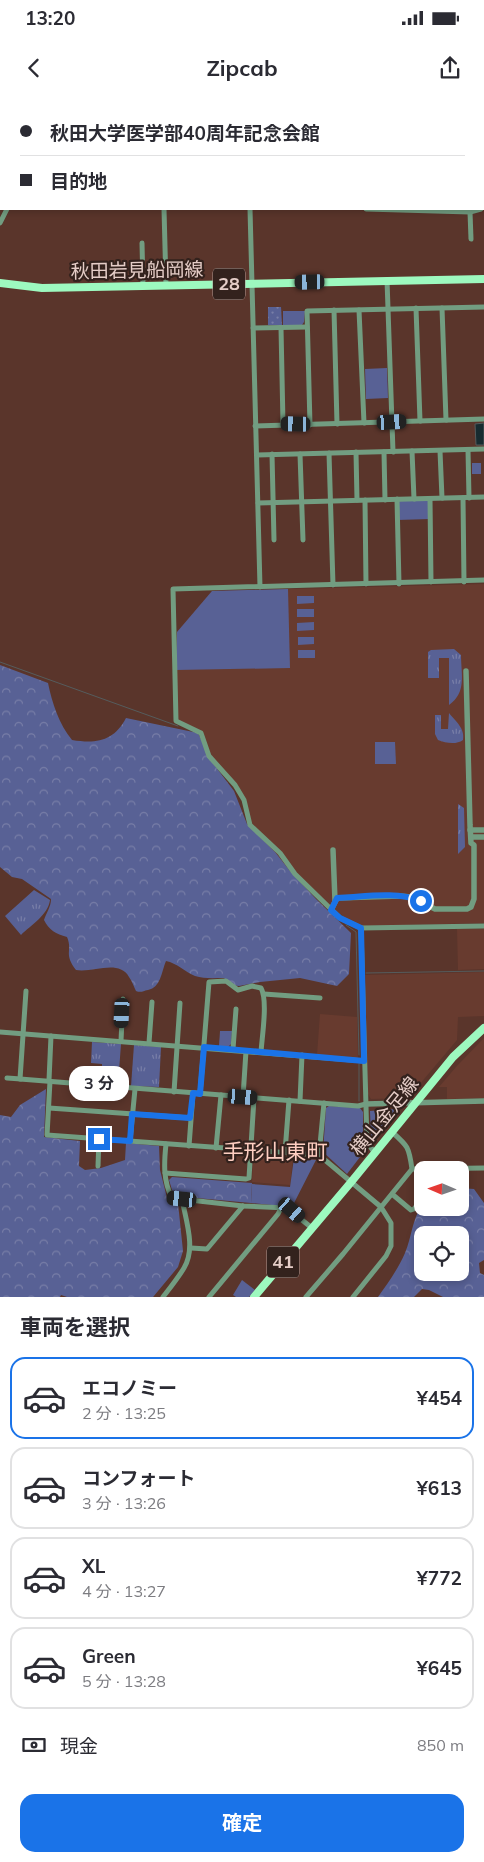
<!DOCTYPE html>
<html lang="ja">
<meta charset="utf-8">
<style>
:root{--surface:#fff;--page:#f7f7f7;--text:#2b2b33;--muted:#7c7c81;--line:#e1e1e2;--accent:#1a73e8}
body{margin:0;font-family:Mulish,"Noto Sans JP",sans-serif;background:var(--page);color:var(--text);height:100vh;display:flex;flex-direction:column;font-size:19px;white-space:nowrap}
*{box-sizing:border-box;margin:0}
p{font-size:16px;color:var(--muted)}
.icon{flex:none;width:28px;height:28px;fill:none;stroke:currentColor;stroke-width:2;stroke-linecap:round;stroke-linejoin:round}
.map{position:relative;height:1197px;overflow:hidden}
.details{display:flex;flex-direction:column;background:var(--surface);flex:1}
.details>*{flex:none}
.banner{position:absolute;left:0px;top:0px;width:485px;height:110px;box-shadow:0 2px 8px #0003;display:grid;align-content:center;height:110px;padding:0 20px;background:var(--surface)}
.needle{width:32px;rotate:272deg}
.buttons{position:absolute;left:414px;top:1061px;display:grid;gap:10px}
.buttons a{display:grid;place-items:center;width:55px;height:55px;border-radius:10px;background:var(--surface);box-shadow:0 2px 8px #0003;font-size:25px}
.end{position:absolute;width:22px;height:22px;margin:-11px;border:6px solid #1a73e8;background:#fff;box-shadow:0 0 0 2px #fff}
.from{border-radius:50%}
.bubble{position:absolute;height:35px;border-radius:15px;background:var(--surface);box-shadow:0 2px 8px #0003;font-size:16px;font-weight:700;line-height:35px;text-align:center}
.car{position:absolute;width:15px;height:30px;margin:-15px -8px;border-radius:6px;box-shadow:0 0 4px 1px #0007;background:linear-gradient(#222 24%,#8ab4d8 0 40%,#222 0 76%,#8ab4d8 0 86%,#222 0)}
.banner b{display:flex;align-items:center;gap:18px;height:48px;font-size:19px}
.banner b+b{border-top:1px solid var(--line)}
.banner i{width:12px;height:12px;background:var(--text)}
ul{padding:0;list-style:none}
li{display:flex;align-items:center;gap:15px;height:82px;margin:0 10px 8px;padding:0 10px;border:2px solid var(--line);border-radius:15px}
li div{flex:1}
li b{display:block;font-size:19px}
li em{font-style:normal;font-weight:700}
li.current{border-color:var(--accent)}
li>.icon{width:45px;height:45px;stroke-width:1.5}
h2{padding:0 20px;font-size:22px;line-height:60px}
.pay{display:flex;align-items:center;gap:12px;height:55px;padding:0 20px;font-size:19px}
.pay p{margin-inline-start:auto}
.action{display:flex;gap:10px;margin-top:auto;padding:10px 20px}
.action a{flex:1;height:58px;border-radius:15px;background:var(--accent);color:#fff;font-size:20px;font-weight:700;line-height:58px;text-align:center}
.status{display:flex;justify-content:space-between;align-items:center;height:35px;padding:0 25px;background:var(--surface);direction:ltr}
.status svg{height:14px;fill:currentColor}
header{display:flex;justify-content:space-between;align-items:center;height:65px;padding:0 20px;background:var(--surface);font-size:22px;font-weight:700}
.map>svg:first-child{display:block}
.built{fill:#683b2f}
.grass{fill:url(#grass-tufts)}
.forest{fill:url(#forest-crowns);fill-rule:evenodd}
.park{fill:#586195}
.garden{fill:url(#garden-dots)}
.water{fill:#172b30;stroke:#555c5d}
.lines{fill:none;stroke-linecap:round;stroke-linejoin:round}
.stream{stroke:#555c5d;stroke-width:1}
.minor{stroke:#729d81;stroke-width:5}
.tertiary{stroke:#729d81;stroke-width:5.5}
.primary{stroke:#9df9bf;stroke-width:8}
.route{stroke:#1a73e8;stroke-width:6}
.labels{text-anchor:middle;stroke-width:4.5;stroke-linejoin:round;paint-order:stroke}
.shield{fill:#33221d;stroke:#b09a94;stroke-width:1}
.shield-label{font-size:18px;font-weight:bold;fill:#e5cdc7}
.street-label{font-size:19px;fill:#e5cdc7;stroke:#33221d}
.quarter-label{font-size:21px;fill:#fecec1;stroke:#33221d}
</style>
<div class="status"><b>13:20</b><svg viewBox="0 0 49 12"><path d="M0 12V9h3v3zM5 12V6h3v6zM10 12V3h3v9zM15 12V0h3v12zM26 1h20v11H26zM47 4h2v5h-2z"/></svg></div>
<header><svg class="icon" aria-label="back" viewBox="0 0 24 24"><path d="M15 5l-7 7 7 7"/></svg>Zipcab<svg class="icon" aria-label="share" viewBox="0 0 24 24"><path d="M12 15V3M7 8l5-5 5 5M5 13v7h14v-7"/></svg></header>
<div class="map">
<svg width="484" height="1197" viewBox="0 0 484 1197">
<defs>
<pattern id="grass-tufts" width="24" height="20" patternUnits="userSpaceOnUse" patternTransform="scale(1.25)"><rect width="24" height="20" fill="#586195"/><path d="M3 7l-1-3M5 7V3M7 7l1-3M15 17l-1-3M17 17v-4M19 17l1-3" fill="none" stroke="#787ea7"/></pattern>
<pattern id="forest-crowns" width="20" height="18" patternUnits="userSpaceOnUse" patternTransform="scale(1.25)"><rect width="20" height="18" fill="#586195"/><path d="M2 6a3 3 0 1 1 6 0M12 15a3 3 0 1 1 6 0" fill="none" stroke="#787ea7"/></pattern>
<pattern id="garden-dots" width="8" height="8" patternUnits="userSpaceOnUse" patternTransform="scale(1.25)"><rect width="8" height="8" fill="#586195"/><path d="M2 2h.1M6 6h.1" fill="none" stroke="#787ea7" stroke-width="1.8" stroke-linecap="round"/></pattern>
</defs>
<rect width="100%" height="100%" fill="#5a352b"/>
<!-- built -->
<g class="built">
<polygon points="484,484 484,823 362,826 343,816 320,799 290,771 250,725 245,705 237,689 209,656 201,633 176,621 177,532 212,491"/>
<polygon points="457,829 484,829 484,869 458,870"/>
<polygon points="484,872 484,916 458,917 457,940 408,998 371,999 368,994 365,875"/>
<polygon points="320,914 357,917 358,958 317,955"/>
<polygon points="484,938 484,998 447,999 447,987 439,987 456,967"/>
<polygon points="256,1055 293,1058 290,1085 252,1082 253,1057"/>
</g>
<!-- grass -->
<g class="grass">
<path d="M454 549 461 555C461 575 467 592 449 605V558H439V578H428V552L431 550Z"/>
<path d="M449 613C456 622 465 628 463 640 456 645 446 643 438 640L435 634V615H441V629H448Z"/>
<polygon points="458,704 464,708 465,747 458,754"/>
<path d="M34 790 50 800C48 815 31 825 21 835L5 816Z"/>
<polygon points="92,942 121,944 119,971 102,970 102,964 91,963"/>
<polygon points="134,945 161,947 159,987 131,986"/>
<polygon points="396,1009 375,1041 371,1037 370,1011"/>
</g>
<!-- forest -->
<g class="forest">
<path d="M0 565 48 583C52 603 59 624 72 640 97 644 114 641 126 618L198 633 212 662 234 691 247 724 275 752 290 771 316 799 351 833 349 874 337 886 300 878 260 882 239 886 231 885 224 878C215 878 204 879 195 876 185 872 177 863 166 861 161 873 161 887 148 890 142 891 142 893 136 891 134 887 132 881 129 877 119 859 93 873 76 870 63 853 73 851 67 837 56 834 49 830 44 820 46 813 51 807 51 799L22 779 12 777 0 767Z"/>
<polygon points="46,989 44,1037 80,1041 79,1066 85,1070 101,1068 125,1060 126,1043 159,1046 160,1070 168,1102 178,1103 183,1151 178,1167 153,1197 67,1197 61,1195 60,1197 0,1197 0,1015 11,1017 20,1005"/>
<polygon points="172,1077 252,1083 251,1103 175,1096 173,1093 169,1080"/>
<path d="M460 1088 474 1089 484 1103V1160L479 1163 480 1173 484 1175V1197H443L429 1190 422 1189 414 1197H378C388 1183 398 1169 405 1153 412 1136 412 1120 422 1105V1108H460ZM422 1135H460V1172H422Z"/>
</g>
<!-- park -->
<g class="park">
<polygon points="283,211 305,211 304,222 302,225 283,225"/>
<polygon points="387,268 388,298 366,299 365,269"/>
<rect x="472" y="363" width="9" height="11"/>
<polygon points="397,399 430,399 430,419 397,420"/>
<polygon points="288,489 290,568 176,570 177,532 212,491"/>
<polygon points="297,496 314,496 314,503 297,504"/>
<rect x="297" y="509" width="17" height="8"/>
<polygon points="314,522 314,530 297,531 297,523"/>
<polygon points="298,537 314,537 314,544 298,545"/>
<rect x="298" y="550" width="17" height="8"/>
<polygon points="375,642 395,642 396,664 375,664"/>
<polygon points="220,931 232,931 231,944 228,947 219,946"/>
<polygon points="329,1006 360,1008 363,1012 363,1035 360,1057 347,1074 323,1052 326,1008"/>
<polygon points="294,1058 316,1060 292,1107 251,1103 252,1084 290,1087"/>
<polygon points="242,1180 255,1190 249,1197 236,1197 233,1195"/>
</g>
<!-- garden -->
<polygon class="garden" points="268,207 281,207 282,225 268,225"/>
<!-- water -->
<polygon class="water" points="484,323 484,345 476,345 475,324"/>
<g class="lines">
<!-- stream -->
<g class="stream">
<polyline points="73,0 77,1"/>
<polyline points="16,1 16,0"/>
<polyline points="89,1 89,0"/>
<polyline points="0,35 1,33"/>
<polyline points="0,562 178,626"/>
<polyline points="346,825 356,832 359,955"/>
<polyline points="366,873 484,871"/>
<polyline points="359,964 359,1001"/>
</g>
<!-- minor -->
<g class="minor">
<polyline points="29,0 29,1"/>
<polyline points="338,1 338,0"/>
<polyline points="0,53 1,53"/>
<polyline points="0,64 1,59"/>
<polyline points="484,93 484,94"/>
<polyline points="164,109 166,185"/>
<polyline points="250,109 260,487"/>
<polyline points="366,109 470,112 481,109"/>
<polyline points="470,112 471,139"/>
<polyline points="0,123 7,109"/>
<polyline points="142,143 143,186"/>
<polyline points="387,180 393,352"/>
<polyline points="416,208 420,321"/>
<polyline points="442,208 446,320"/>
<polyline points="334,210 337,324"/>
<polyline points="359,210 364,323"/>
<polyline points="253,228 307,227"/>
<polyline points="281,228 283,324"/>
<polyline points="310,325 307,211 484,207"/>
<polyline points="255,326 484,319"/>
<polyline points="468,350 469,398"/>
<polyline points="412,351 414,399"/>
<polyline points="440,351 442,398"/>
<polyline points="356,352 357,400"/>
<polyline points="384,352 385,400"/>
<polyline points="329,353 333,485"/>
<polyline points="272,354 274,440"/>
<polyline points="300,354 303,440"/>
<polyline points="257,355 484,349"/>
<polyline points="463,398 464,482"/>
<polyline points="397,399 399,484"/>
<polyline points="430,399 431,482"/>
<polyline points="365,400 366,484"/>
<polyline points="258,403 484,397"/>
<polyline points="484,480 173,489 176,621 201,633 209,656 235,685 244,700 250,725 280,753 295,774 340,818 361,828 484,826"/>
<polyline points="361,828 367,1042 374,1052"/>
<polyline points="26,891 20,979 358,1006 366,1004"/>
<polyline points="264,894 320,898"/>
<polyline points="0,932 364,961"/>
<polyline points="121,941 123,899"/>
<polyline points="149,943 152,902"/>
<polyline points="233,949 236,909"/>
<polyline points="7,978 21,979"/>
<polyline points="49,980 51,936"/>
<polyline points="50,981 47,1035 319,1055 381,1107 391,1123 391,1146 386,1156 353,1197"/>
<polyline points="103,986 104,973"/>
<polyline points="174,992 180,903"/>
<path d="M200 994 209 882 226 881 238 890 252 886 261 888C268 900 262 937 261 952"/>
<polyline points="243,997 246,951"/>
<polyline points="300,1001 302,955"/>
<polyline points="49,1008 190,1018"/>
<polyline points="130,1041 135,989"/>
<path d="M166 1044C164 1063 163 1081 172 1098L243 1106 287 1108 312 1128"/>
<polyline points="189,1046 193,993"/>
<polyline points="216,1048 221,995"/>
<polyline points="285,1052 289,1000"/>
<polyline points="319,1055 324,1003"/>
<polyline points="98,1066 99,1039"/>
<polyline points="412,1069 484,1068"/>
<polyline points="165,1073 246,1079 249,1078 254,998"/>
<polyline points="392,1094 411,1110 414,1109 422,1099"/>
<polyline points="191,1148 207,1149 243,1106"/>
<path d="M163 1197C170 1188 178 1178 184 1168 196 1148 186 1121 182 1099"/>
<polyline points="209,1197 278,1114 281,1108"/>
<path d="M306 1197 343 1154 412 1069C409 1047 408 1046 392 1032"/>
</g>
<!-- tertiary -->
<g class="tertiary">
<polyline points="470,730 484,730"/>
<polyline points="471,737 484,737"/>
<polyline points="333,750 335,801"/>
<polyline points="331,810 337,798 400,796 411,797 435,809 467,809 471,807 474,799 474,745 471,743 470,725 466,571"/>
<polyline points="366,1004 484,1001"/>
</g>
<!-- primary -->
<g class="primary">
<polyline points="0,183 42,188 484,179"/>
<polyline points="254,1197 352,1081 453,957 484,928"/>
</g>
</g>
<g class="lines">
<!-- route -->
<path class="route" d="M99 1039 130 1041 132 1014 190 1018 193 993 200 994 204 947 364 961 361 828 340 818 331 810 337 798C364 797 395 791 421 801"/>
</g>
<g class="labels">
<!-- shield labels -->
<g class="shield">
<rect x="213" y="168.5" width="32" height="31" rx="4"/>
<rect x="267" y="1146.5" width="32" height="31" rx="4"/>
</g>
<g class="shield-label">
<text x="229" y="190">28</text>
<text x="283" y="1168">41</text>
</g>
<!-- street labels -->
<g class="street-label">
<text transform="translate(137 170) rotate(-1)" y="7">秋田岩見船岡線</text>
<text transform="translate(384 1016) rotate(-51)" y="7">横山金足線</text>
</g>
<!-- quarter labels -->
<g class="quarter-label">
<text x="275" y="1059">手形山東町</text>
</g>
</g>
</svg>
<div class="buttons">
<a><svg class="needle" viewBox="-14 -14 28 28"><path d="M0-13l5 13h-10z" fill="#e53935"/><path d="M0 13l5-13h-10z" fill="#7c7c81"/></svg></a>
<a><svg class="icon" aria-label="locate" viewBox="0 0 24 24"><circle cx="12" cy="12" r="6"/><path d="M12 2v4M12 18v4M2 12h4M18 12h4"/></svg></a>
</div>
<i class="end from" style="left:421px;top:801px"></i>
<i class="end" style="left:99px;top:1039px"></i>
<div class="bubble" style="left:69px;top:966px;width:60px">3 分</div>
<i class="car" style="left:310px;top:182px;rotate:269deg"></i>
<i class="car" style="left:392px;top:322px;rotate:87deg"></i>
<i class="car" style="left:296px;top:324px;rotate:271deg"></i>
<i class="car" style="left:122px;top:913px;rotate:183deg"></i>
<i class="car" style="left:243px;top:997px;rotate:94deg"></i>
<i class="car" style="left:182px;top:1099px;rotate:276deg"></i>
<i class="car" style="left:292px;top:1110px;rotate:131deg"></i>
<div class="banner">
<b><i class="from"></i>秋田大学医学部40周年記念会館</b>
<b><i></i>目的地</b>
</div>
</div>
<section class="details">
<h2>車両を選択</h2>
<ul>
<li class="current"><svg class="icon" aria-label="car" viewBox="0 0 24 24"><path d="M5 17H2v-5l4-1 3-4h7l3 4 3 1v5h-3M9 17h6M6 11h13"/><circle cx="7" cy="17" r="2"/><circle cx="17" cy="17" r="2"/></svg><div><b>エコノミー</b><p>2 分 · 13:25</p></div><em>¥454</em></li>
<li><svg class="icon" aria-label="car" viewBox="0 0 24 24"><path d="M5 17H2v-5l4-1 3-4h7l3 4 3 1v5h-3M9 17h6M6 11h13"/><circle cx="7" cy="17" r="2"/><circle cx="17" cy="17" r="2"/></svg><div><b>コンフォート</b><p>3 分 · 13:26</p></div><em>¥613</em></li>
<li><svg class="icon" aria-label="car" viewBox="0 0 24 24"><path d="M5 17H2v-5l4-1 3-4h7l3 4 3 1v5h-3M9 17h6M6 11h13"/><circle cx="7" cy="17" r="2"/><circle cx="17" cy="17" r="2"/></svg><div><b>XL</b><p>4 分 · 13:27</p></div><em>¥772</em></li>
<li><svg class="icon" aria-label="car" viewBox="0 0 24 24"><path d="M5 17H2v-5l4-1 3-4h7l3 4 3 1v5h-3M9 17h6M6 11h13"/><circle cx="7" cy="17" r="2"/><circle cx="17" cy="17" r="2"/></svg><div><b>Green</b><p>5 分 · 13:28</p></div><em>¥645</em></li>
</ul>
<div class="pay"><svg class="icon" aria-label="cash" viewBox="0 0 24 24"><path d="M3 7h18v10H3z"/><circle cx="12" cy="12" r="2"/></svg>現金<p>850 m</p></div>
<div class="action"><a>確定</a></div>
</section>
